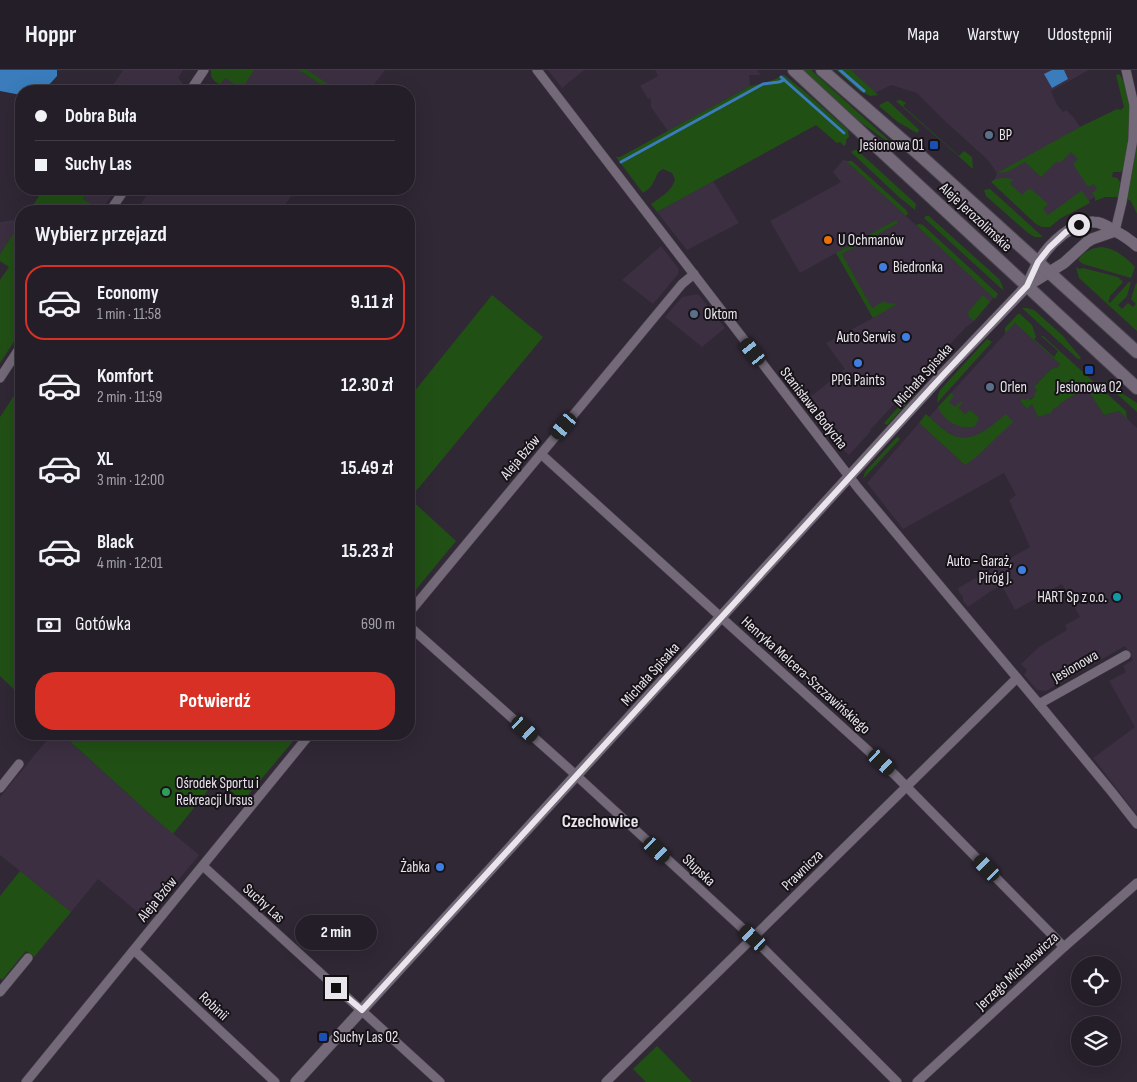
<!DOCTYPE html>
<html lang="pl">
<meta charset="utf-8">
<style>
:root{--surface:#241e28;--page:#2c2730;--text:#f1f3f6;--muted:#a3a2a8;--line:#413c45;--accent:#d93025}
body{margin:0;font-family:"Sofia Sans Condensed",sans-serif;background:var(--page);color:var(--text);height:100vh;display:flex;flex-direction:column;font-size:19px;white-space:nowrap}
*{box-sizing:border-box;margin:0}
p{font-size:16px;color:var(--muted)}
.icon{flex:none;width:28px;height:28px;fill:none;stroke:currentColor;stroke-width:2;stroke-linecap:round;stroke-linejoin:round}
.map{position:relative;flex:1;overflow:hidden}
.details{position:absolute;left:15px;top:135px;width:400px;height:535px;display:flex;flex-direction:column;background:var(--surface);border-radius:20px;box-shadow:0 5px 20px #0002,0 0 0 1px var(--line)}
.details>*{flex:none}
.top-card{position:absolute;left:15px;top:15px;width:400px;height:110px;border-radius:20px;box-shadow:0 5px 20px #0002,0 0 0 1px var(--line);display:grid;align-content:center;height:110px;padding:0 20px;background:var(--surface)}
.fabs{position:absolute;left:1071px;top:886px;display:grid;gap:10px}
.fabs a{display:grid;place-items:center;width:50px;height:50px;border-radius:50%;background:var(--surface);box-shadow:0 5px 20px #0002,0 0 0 1px var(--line);font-size:25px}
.end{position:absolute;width:22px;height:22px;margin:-11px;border:6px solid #eae5ed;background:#111;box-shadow:0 0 0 2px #111}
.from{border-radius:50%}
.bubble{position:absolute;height:35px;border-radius:18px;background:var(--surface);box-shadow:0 5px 20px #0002,0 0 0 1px var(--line);font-size:16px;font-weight:700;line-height:35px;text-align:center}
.car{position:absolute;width:15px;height:30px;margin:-15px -8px;border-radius:6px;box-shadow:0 0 4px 1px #0007;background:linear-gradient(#222 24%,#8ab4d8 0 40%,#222 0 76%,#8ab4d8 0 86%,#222 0)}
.top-card b{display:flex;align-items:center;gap:18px;height:48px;font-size:19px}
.top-card b+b{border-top:1px solid var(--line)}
.top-card i{width:12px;height:12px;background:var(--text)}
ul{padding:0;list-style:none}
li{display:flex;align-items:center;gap:15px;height:75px;margin:0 10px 8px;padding:0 10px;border:2px solid transparent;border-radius:20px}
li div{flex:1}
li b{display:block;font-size:19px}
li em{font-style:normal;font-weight:700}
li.current{border-color:var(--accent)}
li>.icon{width:45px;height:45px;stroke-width:1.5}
h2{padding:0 20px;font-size:22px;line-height:60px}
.pay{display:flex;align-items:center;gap:12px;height:55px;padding:0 20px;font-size:19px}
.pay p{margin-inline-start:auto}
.primary-button{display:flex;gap:10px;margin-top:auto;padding:10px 20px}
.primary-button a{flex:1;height:58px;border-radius:20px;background:var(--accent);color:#fff;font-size:20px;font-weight:700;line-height:58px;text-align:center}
header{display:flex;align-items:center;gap:30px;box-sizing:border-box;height:70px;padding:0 25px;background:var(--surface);border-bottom:1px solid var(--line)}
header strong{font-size:24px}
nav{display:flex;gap:28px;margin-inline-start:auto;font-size:18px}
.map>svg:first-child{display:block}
.built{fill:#3b2f41}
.green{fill:#215015}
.water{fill:#3a7cbc}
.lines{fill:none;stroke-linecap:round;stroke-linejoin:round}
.stream{stroke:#3a7cbc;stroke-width:3}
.minor-casing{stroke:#4a434e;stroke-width:10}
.tertiary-casing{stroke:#4a434e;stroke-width:12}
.secondary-casing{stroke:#4a434e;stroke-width:14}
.minor{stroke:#736978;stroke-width:9}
.tertiary{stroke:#736978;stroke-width:11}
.secondary{stroke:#736978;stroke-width:12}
.route{stroke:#eae5ed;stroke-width:6}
.service-dot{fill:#5c6f8a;stroke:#161218;stroke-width:2}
.transit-dot{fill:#1a4fb4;stroke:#161218;stroke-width:2}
.food-dot{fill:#e8710a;stroke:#161218;stroke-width:2}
.shop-dot{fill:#3f7fe0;stroke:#161218;stroke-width:2}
.culture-dot{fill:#0f9aa8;stroke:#161218;stroke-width:2}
.leisure-dot{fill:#2e9e5b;stroke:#161218;stroke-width:2}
.labels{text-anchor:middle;stroke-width:4;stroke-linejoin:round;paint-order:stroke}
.poi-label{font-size:15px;fill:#eae5ed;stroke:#161218;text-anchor:start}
.street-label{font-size:15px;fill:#eae5ed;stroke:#161218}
.quarter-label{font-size:18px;font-weight:bold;fill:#eae5ed;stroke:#161218}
</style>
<header>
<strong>Hoppr</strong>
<nav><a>Mapa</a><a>Warstwy</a><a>Udostępnij</a></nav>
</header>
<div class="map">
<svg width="1137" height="1012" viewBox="0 0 1137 1012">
<rect width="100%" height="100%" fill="#302835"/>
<!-- built -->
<g class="built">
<polygon points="123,0 183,0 178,8 182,12 183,17 180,21 109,21"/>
<polygon points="230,0 385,0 369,21 215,21"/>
<polygon points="548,0 584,0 562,18"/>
<polygon points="655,0 757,0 761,5 749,5 750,16 668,61 651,37 651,31 650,28 648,29 640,16 658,6"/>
<polygon points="851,0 1089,0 1051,21 1057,35 1063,42 1066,40 1074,48 1080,57 1070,63 1103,123 1045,154 995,109 997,103 987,89 947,53 917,23 891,15 875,23"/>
<polygon points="844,89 906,146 994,227 974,251 966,257 870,360 871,361 849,385 844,380 840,379 804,332 845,299 826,273 873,248 836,183 800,203 770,151 841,112 833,102"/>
<polygon points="713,111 739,153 687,180 657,142"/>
<polygon points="90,119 116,119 101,141 85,141 90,134 83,129"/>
<polygon points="151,119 297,119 280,141 136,141"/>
<polygon points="21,149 21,152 0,184 0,152"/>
<polygon points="661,176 679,199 678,204 653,234 622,210"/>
<polygon points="698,224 725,258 702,277 665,247 682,227"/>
<polygon points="1015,253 1060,294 1058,297 1051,299 1034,317 1037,321 1035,325 1030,330 1020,331 1027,339 1032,334 1037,342 1053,339 1058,334 1076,324 1089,320 1104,345 1119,341 1137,358 1137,745 1093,688 1135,657 1109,611 1126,602 1123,596 1133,590 1125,576 1046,621 1037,620 1024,605 1027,600 1021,594 1039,577 1067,560 1065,555 1080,547 1062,514 1015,540 1003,518 998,518 994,519 968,537 963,531 963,527 959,522 958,518 1030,477 1009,430 1016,425 1004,403 903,459 867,413 919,353 965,395 985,361 975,366 964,368 958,367 947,362 929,347"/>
<polygon points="52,664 62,664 151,745 199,785 146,849 98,809 71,842 0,785 0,727"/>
</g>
<!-- green -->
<g class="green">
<path d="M211 0H254L242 19 225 8 220 15C214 11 210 8 211 0Z"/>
<polygon points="299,0 307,0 339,21 331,21"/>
<polygon points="803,0 811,0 893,74 892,75 859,51"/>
<polygon points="836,0 851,0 878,25 870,26 860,21"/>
<path d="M1119 4C1137 24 1128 74 1123 99L1121 102H1113L1112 107 1117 108 1120 112 1118 127H1105L1095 131V127L1092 123 1097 119 1094 114 1088 117 1073 94 1078 89 1071 82 1061 92H1056L1041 107 1025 92 1007 102 997 103 1080 57 1117 39 1121 40 1124 37 1116 5Z"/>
<path d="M782 5H784L803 20 848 60 849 67 846 70V74L844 76 840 72 837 73 816 55 657 142 651 134C660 128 673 120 675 109L672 103 663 99C656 102 657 107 653 113 651 118 647 120 643 123L616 87H620L750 16C761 14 773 12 782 5Z"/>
<polygon points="900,30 906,33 903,36 959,86 964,81 972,87 973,99 896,31"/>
<polygon points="888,31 918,59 919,61 917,63 898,52 879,36 881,34"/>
<polygon points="1137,75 1137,144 1131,131 1127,129"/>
<polygon points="854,80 857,80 916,134 915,140 899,127 851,82"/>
<polygon points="846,91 852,91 906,140 908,143 906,146"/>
<polygon points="1005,108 1013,109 1010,114 1022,125 1027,120 1031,119 1033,121 1048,134 1043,139 1048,145 1081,121 1082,121 1089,131 1090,133 1061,148 1050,157 1042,157 1036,154 991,112 995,109"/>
<polygon points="44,119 90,119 83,129 90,133 85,141 29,141"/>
<polygon points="990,119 1043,167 1035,167 1028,163 986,126 984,120"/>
<polygon points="926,146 929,146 999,209 1002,215 1004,221 924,148"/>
<polygon points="896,150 898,153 842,184 872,238 884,231 887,233 897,234 873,248 836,183"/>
<polygon points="21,152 21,261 0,293 0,210 9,197 0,191 0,184"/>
<polygon points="919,154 923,155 998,224 995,229 916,155"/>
<path d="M1100 177C1115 178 1124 186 1135 197L1131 208 1083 194 1078 190C1083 182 1090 179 1100 177Z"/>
<polygon points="1076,197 1079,199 1083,198 1118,207 1123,212 1109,227 1110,228 1108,231 1110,233 1129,212 1131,212 1127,226 1118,235 1122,239 1128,233 1133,237 1136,234 1131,229 1136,213 1137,214 1137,261 1079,208"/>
<polygon points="492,225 543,267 417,420 409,412 409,328"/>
<polygon points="983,225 990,232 974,251 969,247 968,242"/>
<polygon points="1022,238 1027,238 1034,240 1062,265 1081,288 1080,289 1078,289"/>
<polygon points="1018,244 1020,244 1032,255 1036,267 1034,269 1054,287 1058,281 1041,266 1043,266 1126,341 1127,349 1119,341 1104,345 1088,320 1076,324 1059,334 1059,336 1053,339 1051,343 1038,347 1032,334 1027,339 1020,331 1023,328 1025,330 1028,328 1031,330 1035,325 1034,324 1037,321 1034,317 1051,299 1058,297 1060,294 1015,253 1005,264 1005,258"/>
<polygon points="987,269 992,272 937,333 938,325 940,320"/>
<polygon points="1106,312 1117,320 1137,333 1137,342 1106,314"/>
<polygon points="21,315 21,626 0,606 0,347"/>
<polygon points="913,321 917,323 887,355 884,353"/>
<path d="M951 323 954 326 949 332 955 337 960 332H961L962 333 958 338 965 344 970 340 979 348 975 356C960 361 944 351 938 337Z"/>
<path d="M926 344C933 350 940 357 947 362 970 377 989 358 1006 344L1013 352 976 387 965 395 919 353Z"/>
<polygon points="897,367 900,369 863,409 865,402"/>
<polygon points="409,428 456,471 409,528"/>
<polygon points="62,664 299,664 243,731 217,709 173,764 151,745"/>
<polygon points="20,801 71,842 34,887 26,881 2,910 0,908 0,826"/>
<polygon points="657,976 692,1012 646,1012 633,999"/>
</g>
<!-- water -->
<g class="water">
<path d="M0 0H57V6C43 22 42 21 21 21V25L0 21Z"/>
<polygon points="1052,0 1064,0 1068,9 1052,18 1044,4"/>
</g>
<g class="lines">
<!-- stream -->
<g class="stream">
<polyline points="840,0 864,21"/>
<polyline points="781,7 844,63"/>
<polyline points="621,92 763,14 779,12 784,10"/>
</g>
<!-- minor casing -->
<g class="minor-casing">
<g id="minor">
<polyline points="537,0 858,418 1039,634 1111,721 1137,754"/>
<polyline points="190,21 204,0"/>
<polyline points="110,141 125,119"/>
<polyline points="1115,161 1122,132 1133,69 1134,35 1126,0"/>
<polyline points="0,308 21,276"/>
<polyline points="541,384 895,705 1064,877"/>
<polyline points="409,543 682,214 694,204"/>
<polyline points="409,556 567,697 753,868 897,1012"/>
<polyline points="1039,634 1126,585"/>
<polyline points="0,718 19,694"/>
<polyline points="203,796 440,1012"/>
<polyline points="134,880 275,1012"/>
<polyline points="0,922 28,888"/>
<polyline points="26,1012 310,664"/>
<polyline points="606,1012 1017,608"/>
<polyline points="917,1012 1064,877 1137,813"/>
</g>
</g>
<!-- tertiary casing -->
<g class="tertiary-casing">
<g id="tertiary">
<path d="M1027 216C1031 208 1034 199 1039 191 1049 174 1073 151 1094 152 1102 152 1108 157 1115 161 1123 165 1130 170 1137 176"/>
<polyline points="296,1012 943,304 1027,216 1064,193 1087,172 1092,169 1115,161"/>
</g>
</g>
<!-- secondary casing -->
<g class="secondary-casing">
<g id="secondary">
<polyline points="794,0 1137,318"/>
<polyline points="822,0 922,87 1137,282"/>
</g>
</g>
<!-- minor -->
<use href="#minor" class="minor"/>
<!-- tertiary -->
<use href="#tertiary" class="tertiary"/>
<!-- secondary -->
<use href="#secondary" class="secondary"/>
</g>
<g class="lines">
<!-- route -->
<polyline class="route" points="336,918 362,940 944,304 1027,216 1038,192 1049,178 1066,162 1079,155"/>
</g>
<!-- markers -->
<g class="service-dot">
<circle cx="989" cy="65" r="5"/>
<circle cx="694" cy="244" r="5"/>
<circle cx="990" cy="317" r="5"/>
</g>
<g class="transit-dot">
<rect x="929" y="70" width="10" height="10" rx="2.5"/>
<rect x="1084" y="295" width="10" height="10" rx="2.5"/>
<rect x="318" y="962" width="10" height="10" rx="2.5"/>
</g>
<circle class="food-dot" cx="828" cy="170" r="5"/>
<g class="shop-dot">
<circle cx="883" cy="197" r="5"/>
<circle cx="906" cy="267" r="5"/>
<circle cx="858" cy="293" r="5"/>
<circle cx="1022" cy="500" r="5"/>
<circle cx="440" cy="797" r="5"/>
</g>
<circle class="culture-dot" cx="1117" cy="527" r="5"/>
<circle class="leisure-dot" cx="166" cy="722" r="5"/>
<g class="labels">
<!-- poi labels -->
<g class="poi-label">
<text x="999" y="70">BP</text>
<text x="924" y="80" text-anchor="end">Jesionowa 01</text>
<text x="838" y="175">U Ochmanów</text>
<text x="893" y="202">Biedronka</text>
<text x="704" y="249">Oktom</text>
<text x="896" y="272" text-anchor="end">Auto Serwis</text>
<text x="858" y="315" text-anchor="middle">PPG Paints</text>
<text x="1000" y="322">Orlen</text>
<text x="1089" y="322" text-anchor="middle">Jesionowa 02</text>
<text x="1012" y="496" text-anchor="end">Auto - Garaż,<tspan x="1012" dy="17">Piróg J.</tspan></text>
<text x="1107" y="532" text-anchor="end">HART Sp z o.o.</text>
<text x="176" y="718">Ośrodek Sportu i<tspan x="176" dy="17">Rekreacji Ursus</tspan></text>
<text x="430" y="802" text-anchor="end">Żabka</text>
<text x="333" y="972">Suchy Las 02</text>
</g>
<!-- street labels -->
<g class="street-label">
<text transform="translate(976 147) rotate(43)" y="5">Aleje Jerozolimskie</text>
<text transform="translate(923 305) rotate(-48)" y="5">Michała Spisaka</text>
<text transform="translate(814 338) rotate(52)" y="5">Stanisława Bodycha</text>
<text transform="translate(520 387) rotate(-50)" y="5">Aleja Bzów</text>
<text transform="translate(1075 596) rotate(-30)" y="5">Jesionowa</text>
<text transform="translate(650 604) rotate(-48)" y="5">Michała Spisaka</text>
<text transform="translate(806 605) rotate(42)" y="5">Henryka Melcera-Szczawińskiego</text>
<text transform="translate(699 800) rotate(43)" y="5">Słupska</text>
<text transform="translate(802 800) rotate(-44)" y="5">Prawnicza</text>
<text transform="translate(157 829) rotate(-51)" y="5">Aleja Bzów</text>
<text transform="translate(264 833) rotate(42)" y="5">Suchy Las</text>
<text transform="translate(1017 901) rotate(-43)" y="5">Jerzego Michałowicza</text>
<text transform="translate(214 936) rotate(43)" y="5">Robinii</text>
</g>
<!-- quarter labels -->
<g class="quarter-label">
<text x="600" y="757">Czechowice</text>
</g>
</g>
</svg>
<div class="fabs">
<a><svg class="icon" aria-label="locate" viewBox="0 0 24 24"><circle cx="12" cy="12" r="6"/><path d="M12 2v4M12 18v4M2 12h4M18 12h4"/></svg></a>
<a><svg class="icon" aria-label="layers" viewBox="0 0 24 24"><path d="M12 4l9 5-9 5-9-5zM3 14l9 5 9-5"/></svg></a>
</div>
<i class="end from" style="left:1079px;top:155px"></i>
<i class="end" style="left:336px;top:918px"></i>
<div class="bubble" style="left:295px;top:845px;width:82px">2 min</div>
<i class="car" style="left:753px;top:282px;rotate:322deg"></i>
<i class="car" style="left:564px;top:356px;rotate:220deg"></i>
<i class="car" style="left:525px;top:659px;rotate:132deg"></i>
<i class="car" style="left:882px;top:692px;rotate:132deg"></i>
<i class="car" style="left:657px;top:780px;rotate:133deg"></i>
<i class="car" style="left:987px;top:798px;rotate:316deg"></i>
<i class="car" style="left:753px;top:868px;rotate:312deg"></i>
<div class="top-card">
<b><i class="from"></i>Dobra Buła</b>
<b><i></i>Suchy Las</b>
</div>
<section class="details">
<h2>Wybierz przejazd</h2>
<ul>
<li class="current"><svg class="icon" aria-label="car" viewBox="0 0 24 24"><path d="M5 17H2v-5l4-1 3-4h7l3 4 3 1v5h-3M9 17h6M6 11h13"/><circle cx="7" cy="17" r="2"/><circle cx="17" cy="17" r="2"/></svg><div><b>Economy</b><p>1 min · 11:58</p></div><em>9.11 zł</em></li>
<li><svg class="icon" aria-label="car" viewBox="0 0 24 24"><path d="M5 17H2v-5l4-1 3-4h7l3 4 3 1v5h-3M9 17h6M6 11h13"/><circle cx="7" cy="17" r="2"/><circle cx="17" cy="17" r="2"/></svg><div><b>Komfort</b><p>2 min · 11:59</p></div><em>12.30 zł</em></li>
<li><svg class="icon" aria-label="car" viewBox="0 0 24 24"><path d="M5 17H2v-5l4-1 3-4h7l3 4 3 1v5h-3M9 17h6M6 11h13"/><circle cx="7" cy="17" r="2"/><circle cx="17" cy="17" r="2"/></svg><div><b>XL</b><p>3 min · 12:00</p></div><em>15.49 zł</em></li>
<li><svg class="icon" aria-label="car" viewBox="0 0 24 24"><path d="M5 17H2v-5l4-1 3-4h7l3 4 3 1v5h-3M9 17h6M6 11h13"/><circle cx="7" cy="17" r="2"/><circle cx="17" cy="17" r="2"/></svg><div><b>Black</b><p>4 min · 12:01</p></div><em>15.23 zł</em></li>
</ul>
<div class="pay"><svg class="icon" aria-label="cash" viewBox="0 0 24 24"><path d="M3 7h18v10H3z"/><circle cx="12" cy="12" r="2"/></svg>Gotówka<p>690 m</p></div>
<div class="primary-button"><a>Potwierdź</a></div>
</section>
</div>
